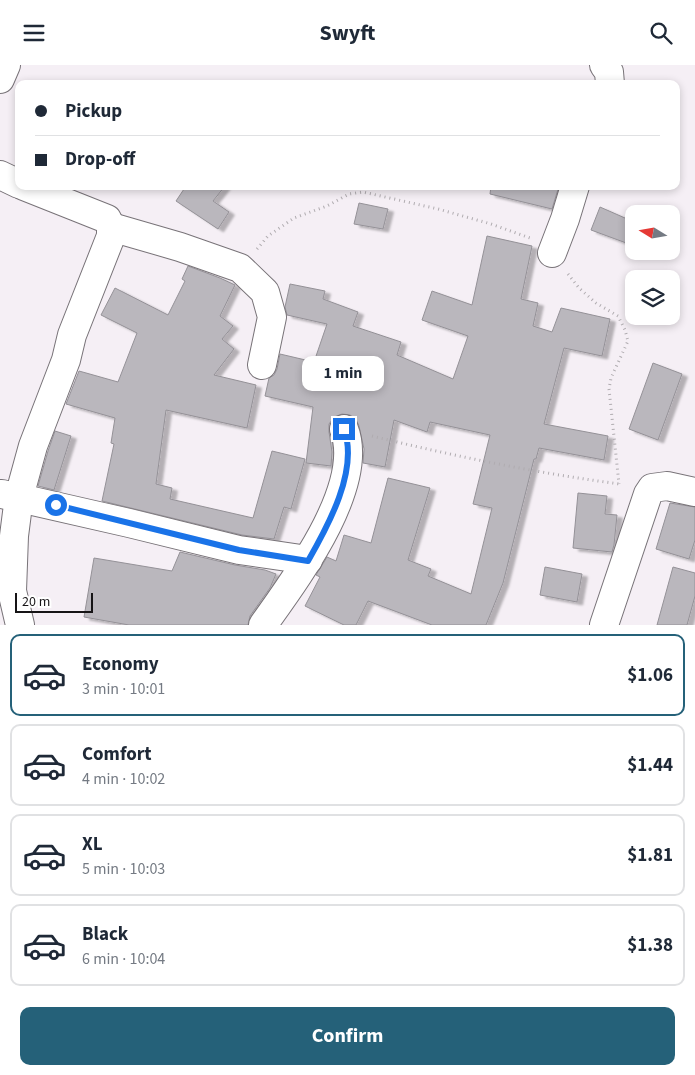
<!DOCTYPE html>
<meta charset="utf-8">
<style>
:root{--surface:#fff;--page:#f6f6f7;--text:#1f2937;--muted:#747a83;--line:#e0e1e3;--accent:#256179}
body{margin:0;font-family:"Source Sans 3",sans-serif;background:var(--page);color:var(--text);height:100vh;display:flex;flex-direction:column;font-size:19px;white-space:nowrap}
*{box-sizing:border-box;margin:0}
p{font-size:16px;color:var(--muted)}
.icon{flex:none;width:28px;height:28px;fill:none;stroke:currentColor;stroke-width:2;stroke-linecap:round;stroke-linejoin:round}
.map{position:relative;height:560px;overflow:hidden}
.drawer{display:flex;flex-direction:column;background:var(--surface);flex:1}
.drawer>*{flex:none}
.hud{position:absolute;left:15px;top:15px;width:665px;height:110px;border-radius:10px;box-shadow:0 2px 8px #0003;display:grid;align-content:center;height:110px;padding:0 20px;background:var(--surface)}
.needle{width:32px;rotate:281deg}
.fabs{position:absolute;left:625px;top:140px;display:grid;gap:10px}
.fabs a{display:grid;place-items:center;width:55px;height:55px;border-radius:10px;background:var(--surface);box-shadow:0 2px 8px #0003;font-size:25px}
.scale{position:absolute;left:15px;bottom:12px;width:78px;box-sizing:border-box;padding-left:5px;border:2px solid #161416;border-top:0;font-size:14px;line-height:18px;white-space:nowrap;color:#161416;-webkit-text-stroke:4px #fff;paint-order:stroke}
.end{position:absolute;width:22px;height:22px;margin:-11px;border:6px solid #1a73e8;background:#fff;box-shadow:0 0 0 2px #fff}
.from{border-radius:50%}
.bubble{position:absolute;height:35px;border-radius:10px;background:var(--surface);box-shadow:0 2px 8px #0003;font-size:16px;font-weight:700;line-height:35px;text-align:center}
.hud b{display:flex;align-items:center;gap:18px;height:48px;font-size:19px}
.hud b+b{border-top:1px solid var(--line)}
.hud i{width:12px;height:12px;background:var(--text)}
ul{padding:9px 0 0;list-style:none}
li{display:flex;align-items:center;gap:15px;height:82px;margin:0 10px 8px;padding:0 10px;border:2px solid var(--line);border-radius:10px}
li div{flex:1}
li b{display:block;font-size:19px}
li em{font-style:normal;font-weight:700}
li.selected{border-color:var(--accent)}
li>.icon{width:45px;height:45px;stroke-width:1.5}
.action{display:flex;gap:10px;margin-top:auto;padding:10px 20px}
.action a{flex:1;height:58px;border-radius:10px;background:var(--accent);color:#fff;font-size:20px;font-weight:700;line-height:58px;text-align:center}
header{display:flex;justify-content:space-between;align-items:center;height:65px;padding:0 20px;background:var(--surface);font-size:22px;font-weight:700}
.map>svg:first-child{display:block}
.building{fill:#bab7bd;stroke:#949197;filter:url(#shadow)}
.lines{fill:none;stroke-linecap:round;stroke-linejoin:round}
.minor-casing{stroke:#787378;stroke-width:30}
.path{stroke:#b0acb0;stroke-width:3;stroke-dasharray:1 4;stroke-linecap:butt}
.minor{stroke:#fff;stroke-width:28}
.route{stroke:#1a73e8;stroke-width:6}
</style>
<header><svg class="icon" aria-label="menu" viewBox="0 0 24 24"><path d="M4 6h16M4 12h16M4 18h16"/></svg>Swyft<svg class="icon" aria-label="search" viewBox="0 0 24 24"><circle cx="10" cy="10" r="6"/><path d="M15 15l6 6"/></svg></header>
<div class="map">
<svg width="695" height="560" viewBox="0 0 695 560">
<defs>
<filter id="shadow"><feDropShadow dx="5.5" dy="3" stdDeviation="1" flood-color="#0004"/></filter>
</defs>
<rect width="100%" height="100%" fill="#f5eff5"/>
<!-- building -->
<g class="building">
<polygon points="186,121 225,121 213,136 229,147 218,164 176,136"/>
<polygon points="491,121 559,121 552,144 490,129"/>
<polygon points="359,138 388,144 383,164 354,159"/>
<polygon points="600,142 634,157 634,168 629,179 591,165"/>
<polygon points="487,171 532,181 521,234 538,238 533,261 552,267 561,243 610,254 602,291 564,283 544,359 608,371 604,395 539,383 536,394 534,394 503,518 486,560 432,560 368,536 356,560 344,560 305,541 320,512 316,510 327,492 336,496 344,470 371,478 388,413 430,423 408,495 431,504 428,511 471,529 492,443 473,439 490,370 430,357 427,367 394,355 385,402 363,398 364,384 359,361 356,354 350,350 342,349 334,352 329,359 329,367 332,387 331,401 306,398 313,342 265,331 269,313 274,310 277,304 280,289 314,297 327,259 287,250 285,242 290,219 325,226 323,234 358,247 353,261 401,277 397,290 453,314 468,271 422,255 432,226 472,240"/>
<polygon points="188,201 220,213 235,220 220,251 233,261 222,274 234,284 214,310 256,320 247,363 166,345 156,419 172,423 170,434 253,453 272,386 305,394 291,444 284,442 274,474 242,470 102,436 114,379 111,378 115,353 66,339 79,306 118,317 137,268 101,250 115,223 168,250 185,216 182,214"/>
<polygon points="653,298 682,309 658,375 629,364"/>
<polygon points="55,366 71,371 54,425 38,421 48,386"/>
<polygon points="578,428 607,431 605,449 617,450 614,480 612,487 573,483"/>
<polygon points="670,438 695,442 695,475 689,494 656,484"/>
<polygon points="180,487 235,500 265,505 276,509 270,523 250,551 248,560 129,560 84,552 94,493 172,506"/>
<polygon points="545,502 582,509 577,537 540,530"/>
<polygon points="673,502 695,508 695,531 687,560 657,560"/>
</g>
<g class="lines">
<!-- minor casing -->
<g class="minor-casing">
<g id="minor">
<polyline points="604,0 609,7 610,19"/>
<polyline points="0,14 6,0"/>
<polyline points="0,110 19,119"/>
<polyline points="111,162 180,182 240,203 265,227 272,252 262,300"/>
<polyline points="552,188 565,154 575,121"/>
<polyline points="2,429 129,458 239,485 308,495"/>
<polyline points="20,560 12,526 14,471 19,432 33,381 66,295 72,270 111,171 111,162 107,154 24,121"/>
<path d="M263 560C295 515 366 421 344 364"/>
<polyline points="604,560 648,429 652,423 667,421 695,427"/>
</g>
</g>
<!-- path -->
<g class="path">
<polyline points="257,184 268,171 294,153 327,141 349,129 363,127 438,144 491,159 530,173"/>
<polyline points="568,209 579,223 596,238 618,251 625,265 628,276 611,313 609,324 619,419"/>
<path d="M372 371C454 391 536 408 620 419"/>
</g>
<!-- minor -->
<use href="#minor" class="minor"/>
</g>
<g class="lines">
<!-- route -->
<path class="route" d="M56 440 239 485 308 496C328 461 359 405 344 364"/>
</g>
</svg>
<div class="fabs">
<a><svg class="needle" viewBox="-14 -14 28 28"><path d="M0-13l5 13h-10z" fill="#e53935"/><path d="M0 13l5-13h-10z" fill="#747a83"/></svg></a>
<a><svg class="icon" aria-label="layers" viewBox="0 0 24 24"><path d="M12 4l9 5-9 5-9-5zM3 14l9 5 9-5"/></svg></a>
</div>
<div class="scale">20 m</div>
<i class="end from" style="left:56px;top:440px"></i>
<i class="end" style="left:344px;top:364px"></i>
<div class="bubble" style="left:302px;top:291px;width:82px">1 min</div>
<div class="hud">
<b><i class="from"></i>Pickup</b>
<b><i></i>Drop-off</b>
</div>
</div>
<section class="drawer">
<ul>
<li class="selected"><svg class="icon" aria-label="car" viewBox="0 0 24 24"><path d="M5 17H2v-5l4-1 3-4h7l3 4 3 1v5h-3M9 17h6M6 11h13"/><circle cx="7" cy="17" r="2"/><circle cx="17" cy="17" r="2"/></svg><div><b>Economy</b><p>3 min · 10:01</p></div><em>$1.06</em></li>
<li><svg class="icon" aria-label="car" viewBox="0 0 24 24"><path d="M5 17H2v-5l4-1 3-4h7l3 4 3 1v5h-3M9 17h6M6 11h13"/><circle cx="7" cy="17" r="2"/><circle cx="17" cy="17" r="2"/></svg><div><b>Comfort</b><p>4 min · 10:02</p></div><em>$1.44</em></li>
<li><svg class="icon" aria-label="car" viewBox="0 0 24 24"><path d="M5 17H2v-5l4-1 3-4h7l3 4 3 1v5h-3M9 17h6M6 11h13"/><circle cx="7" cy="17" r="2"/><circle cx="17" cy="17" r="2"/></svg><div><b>XL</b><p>5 min · 10:03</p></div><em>$1.81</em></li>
<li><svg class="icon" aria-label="car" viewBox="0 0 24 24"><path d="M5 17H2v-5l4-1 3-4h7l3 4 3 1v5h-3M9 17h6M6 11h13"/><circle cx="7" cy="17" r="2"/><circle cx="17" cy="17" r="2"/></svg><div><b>Black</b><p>6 min · 10:04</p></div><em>$1.38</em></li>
</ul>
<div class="action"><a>Confirm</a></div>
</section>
